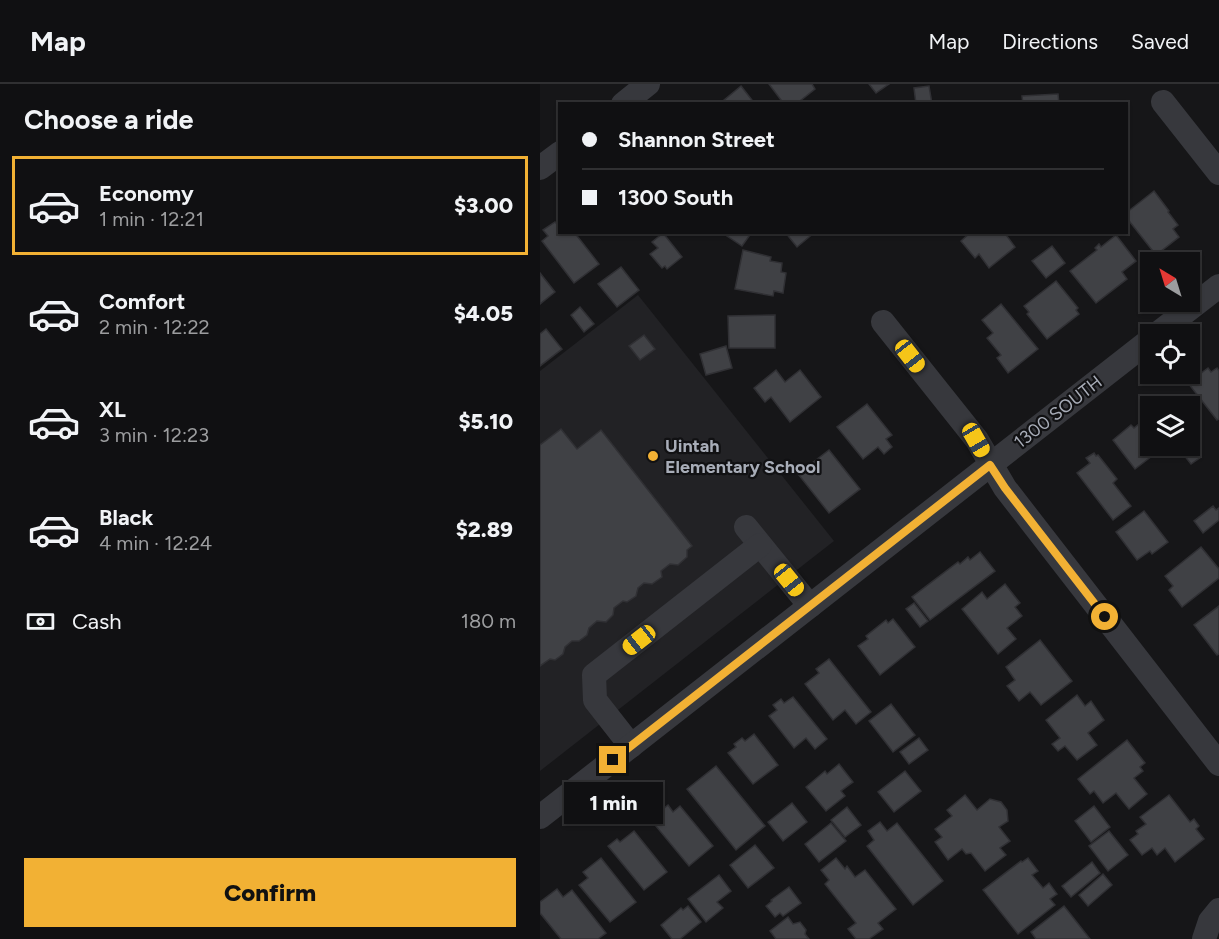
<!DOCTYPE html>
<meta charset="utf-8">
<style>
:root{--surface:#101012;--page:#1e1e20;--text:#f1f3f6;--muted:#9c9d9f;--line:#303032;--accent:#f2b134}
body{margin:0;font-family:Figtree,sans-serif;background:var(--page);color:var(--text);height:100vh;display:flex;flex-direction:column;font-size:22px;white-space:nowrap}
*{box-sizing:border-box;margin:0}
p{font-size:20px;color:var(--muted)}
.icon{flex:none;width:33px;height:33px;fill:none;stroke:currentColor;stroke-width:2;stroke-linecap:round;stroke-linejoin:round}
.map{position:relative;flex:1;overflow:hidden}
.side{display:flex;flex-direction:column;background:var(--surface);width:540px}
.side>*{flex:none}
.top-card{position:absolute;left:18px;top:18px;width:570px;height:132px;border-radius:0px;box-shadow:0 2px 4px #0004,0 0 0 2px var(--line);display:grid;align-content:center;height:132px;padding:0 24px;background:var(--surface)}
.needle{width:39px;rotate:322deg}
.fabs{position:absolute;left:600px;top:168px;display:grid;gap:12px}
.fabs a{display:grid;place-items:center;width:60px;height:60px;border-radius:0px;background:var(--surface);box-shadow:0 2px 4px #0004,0 0 0 2px var(--line);font-size:30px}
.end{position:absolute;width:27px;height:27px;margin:-14px;border:8px solid #f2b134;background:#111;box-shadow:0 0 0 3px #111}
.from{border-radius:50%}
.bubble{position:absolute;height:42px;border-radius:0px;background:var(--surface);box-shadow:0 2px 4px #0004,0 0 0 2px var(--line);font-size:20px;font-weight:800;line-height:42px;text-align:center}
.car{position:absolute;width:18px;height:36px;margin:-18px -9px;border-radius:8px;box-shadow:0 0 4px 2px #0007;background:linear-gradient(#f5c518 24%,#345 0 40%,#f5c518 0 76%,#345 0 86%,#f5c518 0)}
.top-card b{display:flex;align-items:center;gap:21px;height:57px;font-size:22px}
.top-card b+b{border-top:2px solid var(--line)}
.top-card i{width:15px;height:15px;background:var(--text)}
ul{padding:0;list-style:none}
li{display:flex;align-items:center;gap:18px;height:99px;margin:0 12px 9px;padding:0 12px;border:3px solid transparent;border-radius:0px}
li div{flex:1}
li b{display:block;font-size:22px}
li em{font-style:normal;font-weight:800}
li.active{border-color:var(--accent)}
li>.icon{width:54px;height:54px;stroke-width:1.5}
h2{padding:0 24px;font-size:27px;line-height:72px}
.pay{display:flex;align-items:center;gap:15px;height:66px;padding:0 24px;font-size:22px}
.pay p{margin-inline-start:auto}
.cta{display:flex;gap:12px;margin-top:auto;padding:12px 24px}
.cta a{flex:1;height:69px;border-radius:0px;background:var(--accent);color:#111;font-size:24px;font-weight:800;line-height:69px;text-align:center}
header{display:flex;align-items:center;gap:36px;box-sizing:border-box;height:84px;padding:0 30px;background:var(--surface);border-bottom:2px solid var(--line)}
header strong{font-size:28px}
nav{display:flex;gap:33px;margin-inline-start:auto;font-size:21px}
main{display:flex;flex:1;min-height:0}
.map>svg:first-child{display:block}
.built{fill:#222225}
.building{fill:#404145;stroke:#303034;stroke-width:1.5}
.lines{fill:none;stroke-linecap:round;stroke-linejoin:round}
.minor{stroke:#37383d;stroke-width:24}
.route{stroke:#f2b134;stroke-width:8}
.poi-dot{fill:#f2b134;stroke:#111113;stroke-width:2}
.labels{text-anchor:middle;stroke-width:4.5;stroke-linejoin:round;paint-order:stroke}
.street-label{font-size:18px;fill:#a8adb8;stroke:#111113}
.poi-label{font-size:18px;font-weight:bold;fill:#a8adb8;stroke:#111113;text-anchor:start}
</style>
<header>
<strong>Map</strong>
<nav><a>Map</a><a>Directions</a><a>Saved</a></nav>
</header>
<main>
<section class="side">
<h2>Choose a ride</h2>
<ul>
<li class="active"><svg class="icon" aria-label="car" viewBox="0 0 24 24"><path d="M5 17H2v-5l4-1 3-4h7l3 4 3 1v5h-3M9 17h6M6 11h13"/><circle cx="7" cy="17" r="2"/><circle cx="17" cy="17" r="2"/></svg><div><b>Economy</b><p>1 min · 12:21</p></div><em>$3.00</em></li>
<li><svg class="icon" aria-label="car" viewBox="0 0 24 24"><path d="M5 17H2v-5l4-1 3-4h7l3 4 3 1v5h-3M9 17h6M6 11h13"/><circle cx="7" cy="17" r="2"/><circle cx="17" cy="17" r="2"/></svg><div><b>Comfort</b><p>2 min · 12:22</p></div><em>$4.05</em></li>
<li><svg class="icon" aria-label="car" viewBox="0 0 24 24"><path d="M5 17H2v-5l4-1 3-4h7l3 4 3 1v5h-3M9 17h6M6 11h13"/><circle cx="7" cy="17" r="2"/><circle cx="17" cy="17" r="2"/></svg><div><b>XL</b><p>3 min · 12:23</p></div><em>$5.10</em></li>
<li><svg class="icon" aria-label="car" viewBox="0 0 24 24"><path d="M5 17H2v-5l4-1 3-4h7l3 4 3 1v5h-3M9 17h6M6 11h13"/><circle cx="7" cy="17" r="2"/><circle cx="17" cy="17" r="2"/></svg><div><b>Black</b><p>4 min · 12:24</p></div><em>$2.89</em></li>
</ul>
<div class="pay"><svg class="icon" aria-label="cash" viewBox="0 0 24 24"><path d="M3 7h18v10H3z"/><circle cx="12" cy="12" r="2"/></svg>Cash<p>180 m</p></div>
<div class="cta"><a>Confirm</a></div>
</section>
<div class="map">
<svg width="679" height="855" viewBox="0 0 679 855">
<rect width="100%" height="100%" fill="#161618"/>
<!-- built -->
<polygon class="built" points="98,211 294,457 0,687 0,287"/>
<!-- building -->
<g class="building">
<polygon points="229,0 272,0 275,5 256,20 244,20"/>
<polygon points="329,0 349,0 336,9"/>
<polygon points="201,2 215,20 185,20 183,17"/>
<polygon points="389,2 392,20 376,20 374,4"/>
<polygon points="518,10 519,20 483,20 482,12"/>
<polygon points="614,107 629,127 628,128 638,141 633,145 639,153 616,171 586,133 586,129"/>
<polygon points="15,138 20,143 20,148 34,148 59,180 34,199 2,157 8,152 3,146"/>
<polygon points="185,148 212,148 202,162 184,150"/>
<polygon points="245,148 275,148 257,163"/>
<polygon points="431,148 464,148 475,163 449,184 439,170 435,174 421,157"/>
<polygon points="123,149 142,173 127,185 125,182 122,184 110,170 118,164 112,158"/>
<polygon points="576,151 596,177 582,188 587,195 556,219 530,187 557,166 555,164 559,160 561,163"/>
<polygon points="512,162 525,179 506,194 492,177"/>
<polygon points="203,166 231,173 230,177 242,179 241,188 246,189 243,209 234,207 233,212 195,205"/>
<polygon points="81,183 99,206 77,223 58,200"/>
<polygon points="0,189 15,208 0,220"/>
<polygon points="516,197 538,224 536,226 539,230 507,255 487,230 489,228 484,222"/>
<polygon points="461,220 498,265 468,289 457,274 461,271 447,254 453,249 442,236"/>
<polygon points="40,223 54,240 44,248 31,231"/>
<polygon points="235,231 235,264 189,264 188,232"/>
<polygon points="6,245 22,265 0,282 0,250"/>
<polygon points="104,251 115,265 100,276 89,262"/>
<polygon points="186,262 192,284 166,291 160,270"/>
<polygon points="668,284 671,288 677,284 679,287 679,335 677,336 648,299"/>
<polygon points="236,286 245,298 260,286 281,313 250,338 231,313 225,318 214,304"/>
<polygon points="327,320 352,351 346,355 352,363 344,370 338,363 323,375 297,343"/>
<polygon points="605,335 610,341 610,362 625,362 595,385 573,356 591,341 594,344"/>
<polygon points="21,345 37,365 61,346 152,462 147,466 147,473 138,481 130,480 121,487 122,493 112,500 104,499 98,504 96,512 87,518 83,517 74,524 73,531 66,538 57,537 49,544 47,551 39,557 32,557 25,563 23,570 15,576 10,575 0,582 0,361"/>
<polygon points="650,358 661,373 651,380 639,365 643,362 650,362"/>
<polygon points="289,366 320,405 289,429 258,390"/>
<polygon points="554,369 556,372 558,371 577,395 573,399 591,422 573,436 537,389 550,379 546,374"/>
<polygon points="673,422 676,426 679,424 679,436 663,449 654,437"/>
<polygon points="604,427 628,458 612,470 610,467 597,476 576,448"/>
<polygon points="661,463 679,485 679,494 642,523 629,506 633,502 625,492"/>
<polygon points="440,468 455,487 390,536 372,513 418,478 420,480 428,473 430,476"/>
<polygon points="465,500 480,519 475,523 482,532 467,544 476,555 458,570 422,525 442,508 447,515"/>
<polygon points="374,519 388,537 380,543 366,525"/>
<polygon points="679,522 679,570 677,571 654,541"/>
<polygon points="353,535 375,563 340,591 318,562 328,555 326,552 346,536 348,539"/>
<polygon points="500,556 532,597 501,621 490,608 479,617 467,602 475,596 466,583"/>
<polygon points="289,575 331,628 316,640 305,626 293,636 265,600 279,589 276,585"/>
<polygon points="537,611 545,622 551,617 564,636 548,649 557,661 537,676 525,662 518,667 512,660 520,654 506,636"/>
<polygon points="253,613 287,655 275,665 266,654 254,664 229,632 237,626 233,621 241,615 244,619"/>
<polygon points="351,620 375,651 353,668 329,637"/>
<polygon points="214,650 238,681 213,700 188,669 196,663 194,660 202,654 205,657"/>
<polygon points="379,654 388,666 369,680 360,668"/>
<polygon points="587,656 605,679 600,683 603,687 594,694 607,710 589,725 576,709 563,719 554,707 550,710 538,695"/>
<polygon points="299,680 313,698 301,707 305,712 286,727 266,703 285,687 287,690"/>
<polygon points="176,682 225,742 196,766 147,705"/>
<polygon points="365,687 381,707 354,728 338,708"/>
<polygon points="425,711 437,726 450,715 461,718 467,726 468,737 459,743 470,757 460,764 466,771 445,787 431,769 426,770 422,765 408,776 395,758 402,753 395,745 412,732 407,726"/>
<polygon points="629,711 650,738 654,735 659,742 656,745 664,755 635,778 625,764 617,771 612,764 602,771 590,756 598,750 596,747 606,740 600,733"/>
<polygon points="252,719 267,738 243,757 228,738"/>
<polygon points="128,721 133,728 140,722 173,762 149,782 115,741 123,735 118,729"/>
<polygon points="554,722 570,743 551,758 535,737"/>
<polygon points="307,723 321,741 305,753 291,736"/>
<polygon points="340,738 347,747 357,739 403,797 373,821 327,762 334,756 328,747"/>
<polygon points="291,739 306,757 279,778 265,760"/>
<polygon points="94,747 127,788 104,806 68,762 77,755 80,758"/>
<polygon points="569,747 588,771 568,787 549,762"/>
<polygon points="215,761 234,784 208,804 190,781"/>
<polygon points="61,774 96,818 70,838 39,801 48,794 43,788"/>
<polygon points="296,774 305,785 307,782 315,793 325,786 356,825 338,839 343,845 329,855 316,855 308,845 316,839 285,800 289,796 281,786"/>
<polygon points="488,774 498,787 492,791 503,804 509,799 517,810 510,815 515,821 478,850 443,806 481,777 482,778"/>
<polygon points="552,778 560,789 531,813 522,802"/>
<polygon points="563,790 572,801 548,822 539,811"/>
<polygon points="179,791 191,807 177,818 183,824 166,838 148,815"/>
<polygon points="249,803 261,819 243,832 240,829 235,833 226,822 232,817 231,816"/>
<polygon points="17,805 23,813 32,806 66,849 58,855 21,855 0,829 0,818"/>
<polygon points="148,822 161,838 140,855 132,855 121,841 141,824 143,826"/>
<polygon points="524,822 550,855 496,855 491,848"/>
<polygon points="248,833 253,840 260,838 266,846 265,850 269,855 236,855 230,847"/>
</g>
<g class="lines">
<!-- minor -->
<g class="minor">
<polyline points="623,18 679,89"/>
<polyline points="83,20 108,0"/>
<polyline points="0,84 20,69"/>
<polyline points="343,238 437,356 465,404 679,680"/>
<polyline points="617,250 679,202"/>
<polyline points="206,443 270,522"/>
<polyline points="91,662 55,616 54,591 220,461"/>
<polyline points="0,733 610,256"/>
<polyline points="664,855 670,837 679,826"/>
</g>
</g>
<g class="lines">
<!-- route -->
<polyline class="route" points="73,676 450,381 465,404 565,533"/>
</g>
<!-- markers -->
<circle class="poi-dot" cx="113" cy="372" r="6"/>
<g class="labels">
<!-- street labels -->
<g class="street-label">
<text transform="translate(518 328) rotate(-38)" y="6">1300 SOUTH</text>
</g>
<!-- poi labels -->
<g class="poi-label">
<text x="125" y="368">Uintah<tspan x="125" dy="21">Elementary School</tspan></text>
</g>
</g>
</svg>
<div class="fabs">
<a><svg class="needle" viewBox="-14 -14 28 28"><path d="M0-13l5 13h-10z" fill="#e53935"/><path d="M0 13l5-13h-10z" fill="#9c9d9f"/></svg></a>
<a><svg class="icon" aria-label="locate" viewBox="0 0 24 24"><circle cx="12" cy="12" r="6"/><path d="M12 2v4M12 18v4M2 12h4M18 12h4"/></svg></a>
<a><svg class="icon" aria-label="layers" viewBox="0 0 24 24"><path d="M12 4l9 5-9 5-9-5zM3 14l9 5 9-5"/></svg></a>
</div>
<i class="end from" style="left:565px;top:533px"></i>
<i class="end" style="left:73px;top:676px"></i>
<div class="bubble" style="left:24px;top:698px;width:99px">1 min</div>
<i class="car" style="left:370px;top:272px;rotate:142deg"></i>
<i class="car" style="left:436px;top:356px;rotate:150deg"></i>
<i class="car" style="left:249px;top:496px;rotate:141deg"></i>
<i class="car" style="left:99px;top:556px;rotate:232deg"></i>
<div class="top-card">
<b><i class="from"></i>Shannon Street</b>
<b><i></i>1300 South</b>
</div>
</div>
</main>
